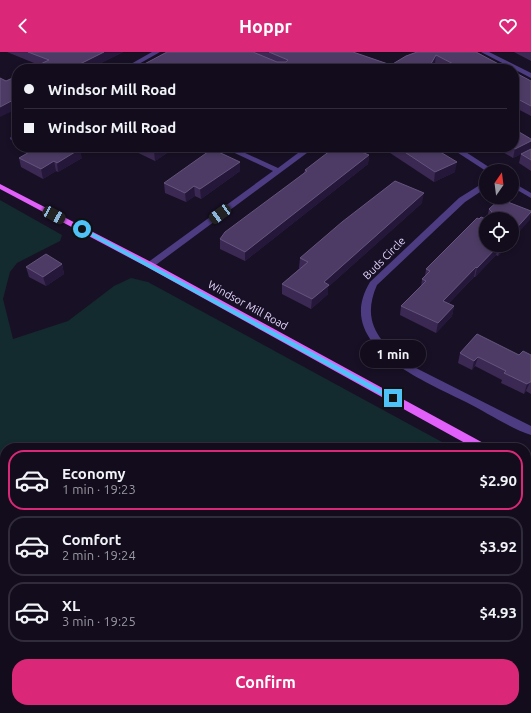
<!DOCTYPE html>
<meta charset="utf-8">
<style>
:root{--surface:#120c1c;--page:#1b1525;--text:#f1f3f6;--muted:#9c9ba3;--line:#312c3b;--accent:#db2777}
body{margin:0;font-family:Ubuntu,sans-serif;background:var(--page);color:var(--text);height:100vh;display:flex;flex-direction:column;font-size:15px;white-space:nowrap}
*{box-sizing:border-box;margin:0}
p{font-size:13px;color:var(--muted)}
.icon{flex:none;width:22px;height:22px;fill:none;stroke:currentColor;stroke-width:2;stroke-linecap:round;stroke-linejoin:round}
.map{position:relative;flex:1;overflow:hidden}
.panel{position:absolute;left:0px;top:391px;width:531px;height:270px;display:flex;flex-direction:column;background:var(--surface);border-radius:16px 16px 0 0;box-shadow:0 2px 6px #0003,0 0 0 1px var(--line)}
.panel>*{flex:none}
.hud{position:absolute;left:12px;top:12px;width:507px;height:88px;border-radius:16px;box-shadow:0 2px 6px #0003,0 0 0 1px var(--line);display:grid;align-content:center;height:88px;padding:0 12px;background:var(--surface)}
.needle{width:26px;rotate:14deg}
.controls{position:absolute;left:479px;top:112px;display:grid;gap:8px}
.controls a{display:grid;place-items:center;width:40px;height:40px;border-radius:50%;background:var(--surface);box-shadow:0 2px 6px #0003,0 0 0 1px var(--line);font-size:20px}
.end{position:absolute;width:18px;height:18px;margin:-9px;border:5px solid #4fc3f7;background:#111;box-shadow:0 0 0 2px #111}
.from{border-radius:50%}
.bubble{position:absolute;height:28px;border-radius:14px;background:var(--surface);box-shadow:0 2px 6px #0003,0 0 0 1px var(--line);font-size:13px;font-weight:700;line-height:28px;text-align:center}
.car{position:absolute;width:12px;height:24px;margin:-12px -6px;border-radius:5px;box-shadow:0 0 3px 1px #0007;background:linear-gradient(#222 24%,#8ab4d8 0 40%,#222 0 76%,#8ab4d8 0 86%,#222 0)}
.hud b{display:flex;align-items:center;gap:14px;height:38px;font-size:15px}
.hud b+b{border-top:1px solid var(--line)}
.hud i{width:10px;height:10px;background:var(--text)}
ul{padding:7px 0 0;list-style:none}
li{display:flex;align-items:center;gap:12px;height:60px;margin:0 8px 6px;padding:0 4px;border:2px solid var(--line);border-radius:16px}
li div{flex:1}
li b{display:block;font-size:15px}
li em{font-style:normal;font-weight:700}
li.on{border-color:var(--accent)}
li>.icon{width:36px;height:36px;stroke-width:1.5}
.primary-button{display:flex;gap:8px;margin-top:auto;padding:8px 12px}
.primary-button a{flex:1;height:46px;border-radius:16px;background:var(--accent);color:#fff;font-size:16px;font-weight:700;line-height:46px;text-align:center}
header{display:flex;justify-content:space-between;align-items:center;height:52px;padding:0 12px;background:var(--accent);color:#fff;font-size:18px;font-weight:700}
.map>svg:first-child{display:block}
.green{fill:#132a2f}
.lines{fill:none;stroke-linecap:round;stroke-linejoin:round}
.minor{fill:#4e3c83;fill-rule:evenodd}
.major{fill:#e260fa;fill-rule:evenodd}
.wall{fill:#3b2953}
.shaded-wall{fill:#251739}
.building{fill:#4d3b65;stroke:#64547d}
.route{fill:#4fc3f7}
.labels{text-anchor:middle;stroke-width:4;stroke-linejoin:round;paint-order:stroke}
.street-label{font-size:11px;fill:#e3d5fe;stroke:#181025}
</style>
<header><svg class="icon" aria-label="back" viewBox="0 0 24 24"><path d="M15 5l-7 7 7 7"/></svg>Hoppr<svg class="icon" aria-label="heart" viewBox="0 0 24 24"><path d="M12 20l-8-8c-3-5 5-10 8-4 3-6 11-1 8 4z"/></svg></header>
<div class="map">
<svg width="531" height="661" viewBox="0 0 531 661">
<rect width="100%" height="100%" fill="#181025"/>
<!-- green -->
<polygon class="green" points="0,148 62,183 60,189 17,211 10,220 3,247 13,287 68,269 114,234 131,226 148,230 453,396 5,396 5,656 444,656 446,661 0,661"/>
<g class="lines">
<!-- minor -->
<g class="minor">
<polygon points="152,0 160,0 130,17 122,17"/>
<polygon points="481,0 489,0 531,21 531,26"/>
<polygon points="14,81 17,81 17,87 11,88 10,86"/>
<polygon points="222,95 232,95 278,116 306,95 315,95 153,215 147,215 146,213 147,211 273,119"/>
<polygon points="449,95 458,95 495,119 486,119"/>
<polygon points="512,130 531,141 531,146 512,135"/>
<path d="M483 131H486V136L465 150 377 233C360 271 381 292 410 313L531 374V383C510 376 486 360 466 350 423 328 332 293 370 230L459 146Z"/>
</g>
<!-- major -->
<g class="major">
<polygon points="0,132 153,211 487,393 488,396 474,396 147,215 0,137"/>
<polygon points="526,415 531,417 531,426 526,424"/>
</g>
</g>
<!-- wall -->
<g class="wall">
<polygon points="7,0 123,0 89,17 30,17 39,13"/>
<polygon points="167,0 353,0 391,13 416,1 415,0 476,0 508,17 445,17 435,11 431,17 135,17"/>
<polygon points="514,0 531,0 531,9"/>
<polygon points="514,20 531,29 531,64 514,55"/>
<polygon points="126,95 176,95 155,109"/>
<polygon points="381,95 432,95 455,120 434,130"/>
<polygon points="494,95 514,95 531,97 531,119 519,111 521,102 513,106"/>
<polygon points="369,103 368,112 245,209 220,197 220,187 299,125 304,121 305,118"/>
<polygon points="19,106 82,106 58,120 56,119 43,127 21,115"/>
<polygon points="240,110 240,119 201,147 195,144 186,150 165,141 164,131"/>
<polygon points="422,151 328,235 328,242 311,257 282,242 282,232 300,216 299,216 300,206"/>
<polygon points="489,157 531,159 531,161 529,169 512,167 487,167"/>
<polygon points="479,167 508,193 498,204 496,203 475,225 474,225 448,252 454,254 452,264 436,281 400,263 401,254 421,235 422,227 425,224 426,217"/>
<polygon points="62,212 64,222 46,234 29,225 26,215"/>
<polygon points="460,301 531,303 531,342 526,339 524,342 501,331 502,328 475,314 472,318 458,311"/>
</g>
<!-- shaded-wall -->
<g class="shaded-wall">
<polygon points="104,0 123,0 89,17 70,17"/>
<polygon points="436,3 435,11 431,17 428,17"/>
<polygon points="17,46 17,57 0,65 0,55"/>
<polygon points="531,89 531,98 513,106 515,97"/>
<polygon points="160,95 176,95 155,109 154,99"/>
<polygon points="80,97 82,106 58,120 57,111"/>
<polygon points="369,103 368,112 245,209 245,200"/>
<polygon points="54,109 56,119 43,127 41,117"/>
<polygon points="240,110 240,119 201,147 200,137"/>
<polygon points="457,110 455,120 434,130 435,120"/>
<polygon points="194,134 195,144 186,150 185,141"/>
<polygon points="424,141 422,151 328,235 328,242 311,257 312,247 324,230"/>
<polygon points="531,160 529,169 512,188 512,181"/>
<polygon points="499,193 496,203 475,225 477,216"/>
<polygon points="502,193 508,193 498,204 501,194"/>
<polygon points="62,212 64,222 46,234 43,225"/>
<polygon points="476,215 474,225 441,259 443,249"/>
<polygon points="454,254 452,264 436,281 438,271"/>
<polygon points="478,305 475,314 472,318 474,309"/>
<polygon points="530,330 526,339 524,342 527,332"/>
</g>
<!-- building -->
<g class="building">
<polygon points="28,0 104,0 70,17 30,17 49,8"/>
<polygon points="167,0 253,0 277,10 286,10 288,8 269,0 353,0 391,13 406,4 417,0 476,0 508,17 463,17 436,3 428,17 355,17 353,16 351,17 135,17"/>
<polygon points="514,20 531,29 531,54 514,45"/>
<polygon points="17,24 17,46 0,55 0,26 6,29"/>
<polygon points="514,77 531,87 531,89 515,97 512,95 514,95"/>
<polygon points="38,95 77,95 80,97 57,111 54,109 41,117 19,106"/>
<polygon points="145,95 160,95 154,99"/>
<polygon points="335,95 349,95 369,103 245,200 220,187 225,180 299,125 307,119 305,118"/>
<polygon points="397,95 432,95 457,110 435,120"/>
<polygon points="212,97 240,110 200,137 194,134 185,141 164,131"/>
<polygon points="531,97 531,108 521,102"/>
<polygon points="395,129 424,141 324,230 329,233 312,247 282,232 308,210 300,206 342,170"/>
<polygon points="500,147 531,159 531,160 512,181 512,167 488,167 492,160 489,157"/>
<polygon points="481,165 486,167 486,193 502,193 501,194 499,193 477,216 476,215 443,249 454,254 438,271 401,254 426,229 422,227 430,219 426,217 477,166 479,167"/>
<polygon points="46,202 62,212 43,225 26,215"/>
<polygon points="477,282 519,303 523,299 531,303 531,330 530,330 527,332 504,321 506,319 478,305 474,309 460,301"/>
</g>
<!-- route -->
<polygon class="route" points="82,175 395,345 396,346 390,348 80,178"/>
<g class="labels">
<!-- street labels -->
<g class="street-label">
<text transform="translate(384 206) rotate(-45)" y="4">Buds Circle</text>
<text transform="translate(248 253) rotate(29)" y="4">Windsor Mill Road</text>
</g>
</g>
</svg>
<div class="controls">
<a><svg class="needle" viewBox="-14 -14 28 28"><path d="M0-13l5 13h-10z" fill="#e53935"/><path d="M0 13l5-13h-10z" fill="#9c9ba3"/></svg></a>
<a><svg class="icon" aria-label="locate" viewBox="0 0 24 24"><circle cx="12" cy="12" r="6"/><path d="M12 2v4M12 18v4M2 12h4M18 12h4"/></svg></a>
</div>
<i class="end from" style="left:82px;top:177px"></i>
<i class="end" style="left:393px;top:346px"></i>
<div class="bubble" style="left:360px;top:288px;width:66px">1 min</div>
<i class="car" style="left:220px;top:162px;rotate:234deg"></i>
<i class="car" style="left:54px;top:163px;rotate:118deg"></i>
<div class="hud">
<b><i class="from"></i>Windsor Mill Road</b>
<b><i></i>Windsor Mill Road</b>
</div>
<section class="panel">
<ul>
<li class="on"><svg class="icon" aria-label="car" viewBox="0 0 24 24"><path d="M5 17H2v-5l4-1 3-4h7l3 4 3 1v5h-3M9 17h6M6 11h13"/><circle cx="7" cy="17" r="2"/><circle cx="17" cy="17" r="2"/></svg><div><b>Economy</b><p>1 min · 19:23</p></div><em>$2.90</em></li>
<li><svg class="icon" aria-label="car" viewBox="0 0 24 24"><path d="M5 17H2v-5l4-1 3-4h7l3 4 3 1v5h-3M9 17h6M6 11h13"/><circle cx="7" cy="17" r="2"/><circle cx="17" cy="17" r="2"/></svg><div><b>Comfort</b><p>2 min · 19:24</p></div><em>$3.92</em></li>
<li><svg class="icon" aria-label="car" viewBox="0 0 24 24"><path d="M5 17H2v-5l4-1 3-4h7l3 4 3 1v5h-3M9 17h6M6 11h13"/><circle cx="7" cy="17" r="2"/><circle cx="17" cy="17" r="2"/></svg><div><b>XL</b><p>3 min · 19:25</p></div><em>$4.93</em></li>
</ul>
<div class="primary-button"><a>Confirm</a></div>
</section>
</div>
